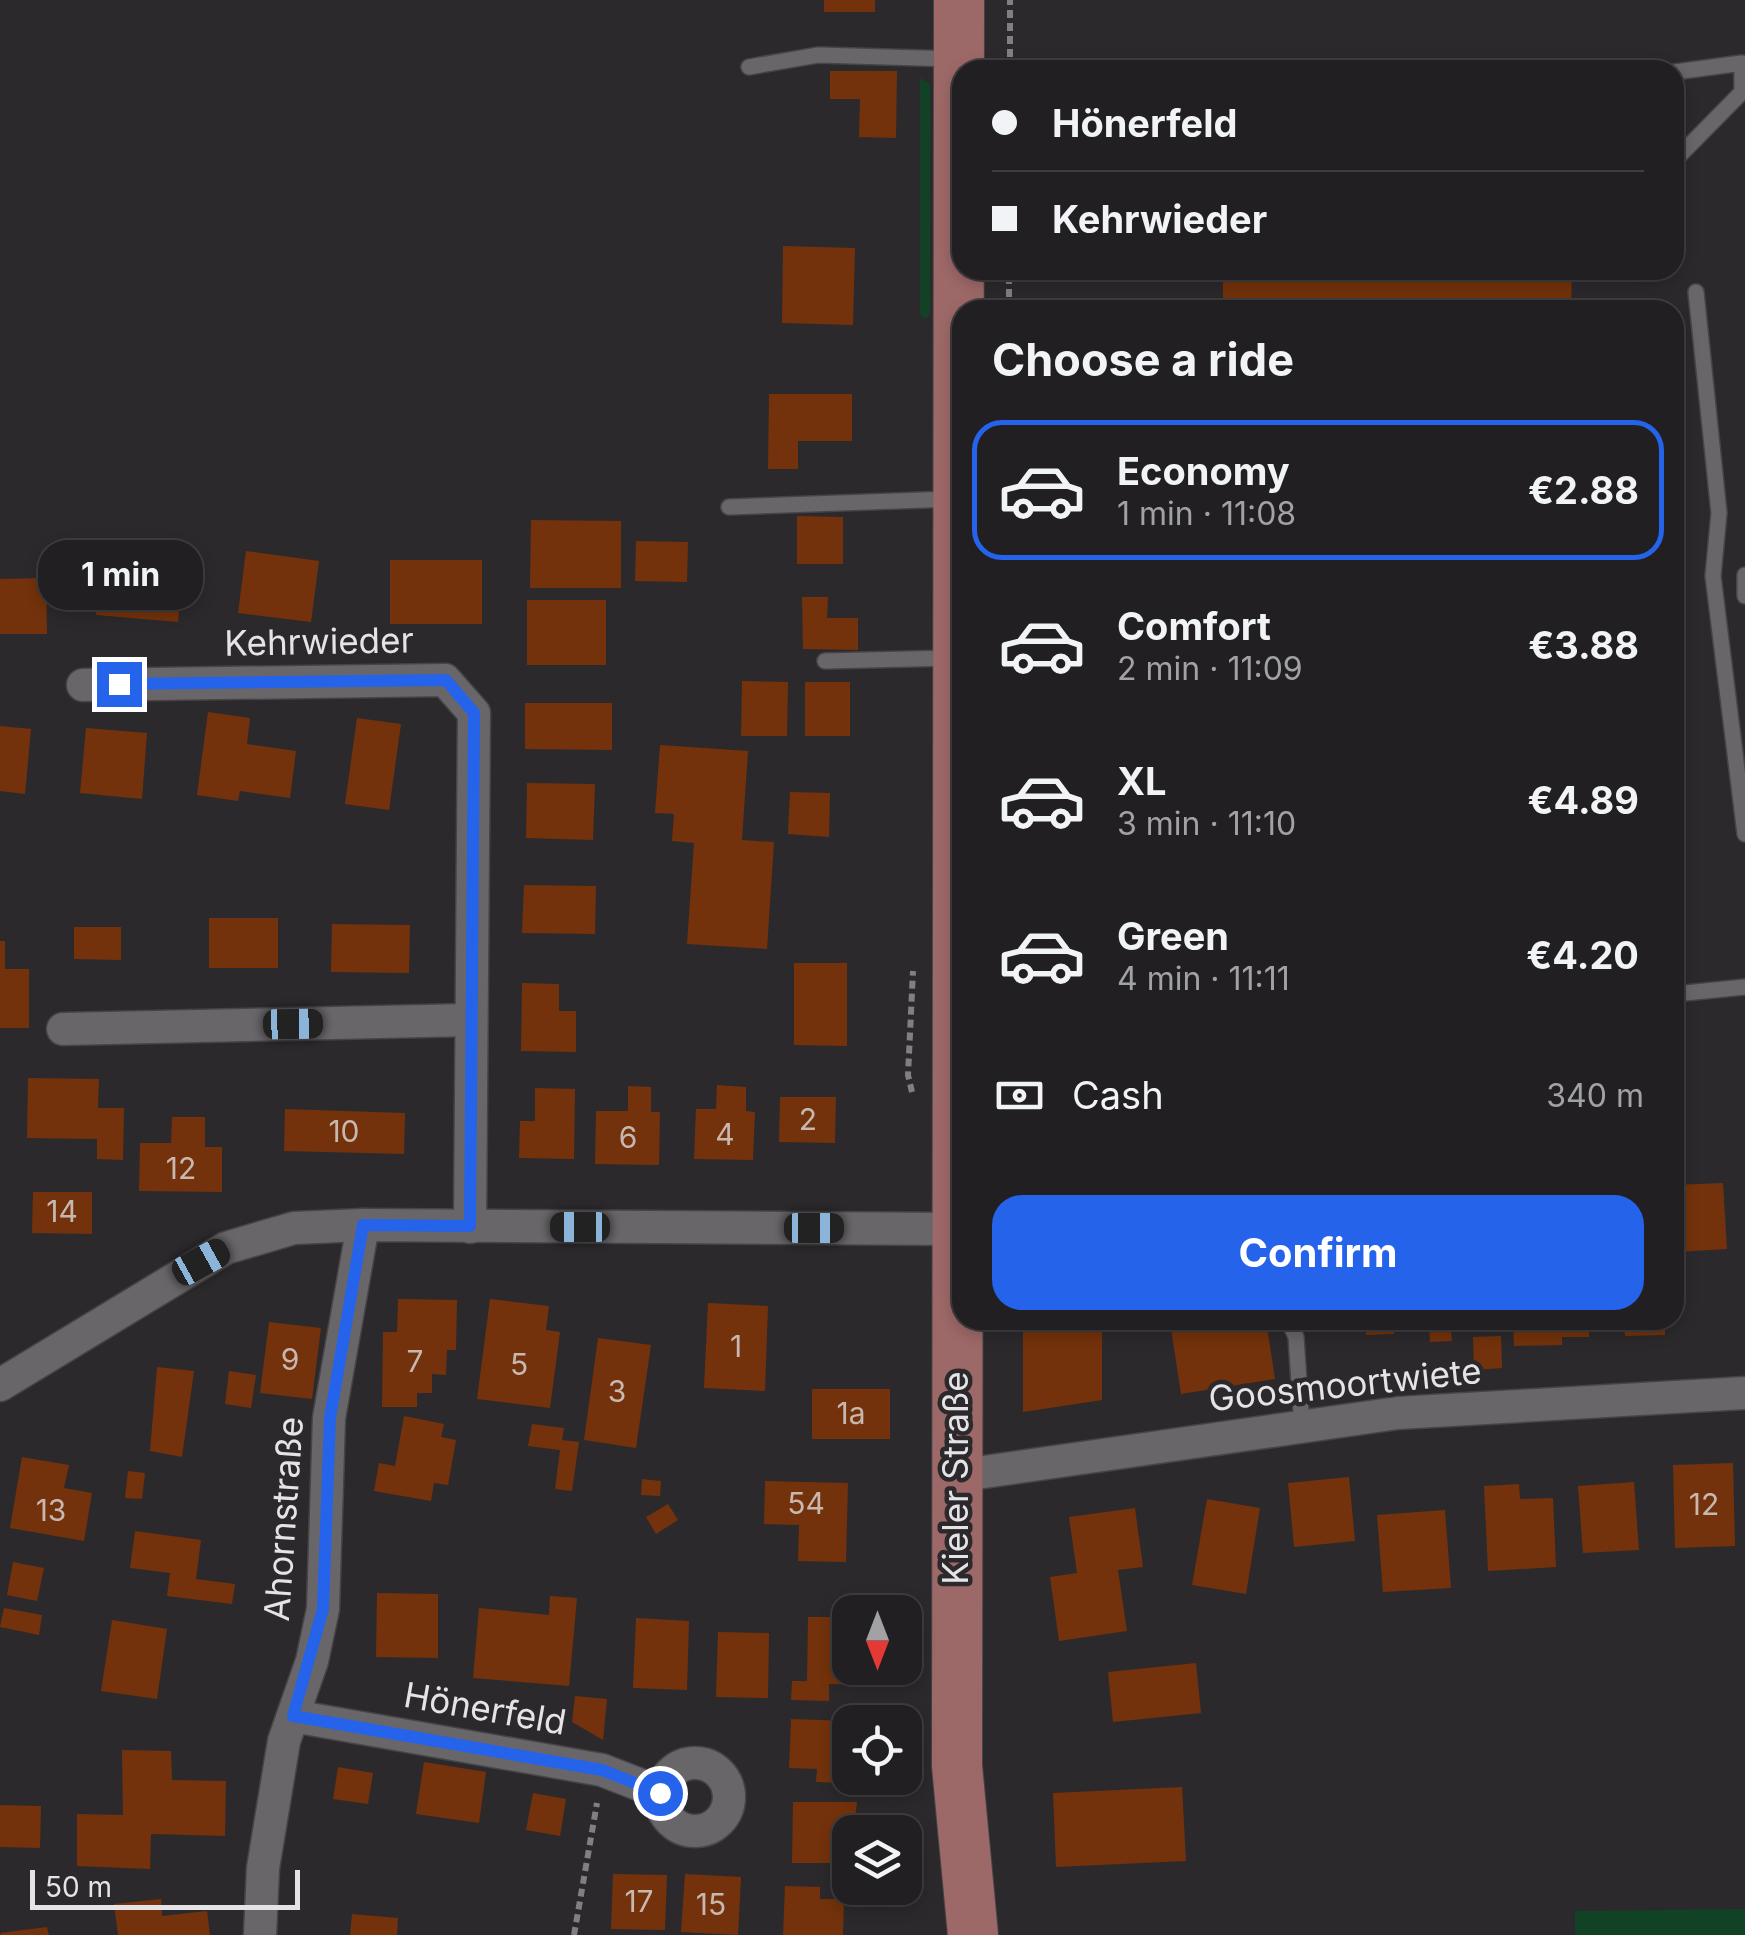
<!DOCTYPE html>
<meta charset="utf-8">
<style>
:root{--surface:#211f22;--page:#29272a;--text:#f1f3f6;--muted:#a2a2a5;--line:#3e3d40;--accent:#2563eb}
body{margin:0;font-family:Inter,sans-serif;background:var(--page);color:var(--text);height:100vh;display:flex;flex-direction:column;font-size:38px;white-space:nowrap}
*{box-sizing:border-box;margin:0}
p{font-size:32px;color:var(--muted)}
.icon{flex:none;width:55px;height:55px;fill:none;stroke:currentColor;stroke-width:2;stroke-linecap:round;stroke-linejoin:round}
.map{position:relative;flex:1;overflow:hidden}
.side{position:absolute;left:952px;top:300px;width:732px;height:1030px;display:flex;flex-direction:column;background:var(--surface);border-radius:30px;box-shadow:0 5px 15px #0003,0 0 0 2px var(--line)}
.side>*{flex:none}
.hud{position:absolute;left:952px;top:60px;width:732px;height:220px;border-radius:30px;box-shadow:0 5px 15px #0003,0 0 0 2px var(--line);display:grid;align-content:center;height:220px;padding:0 40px;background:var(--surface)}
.needle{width:65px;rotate:180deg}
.controls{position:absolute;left:832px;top:1595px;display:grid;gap:20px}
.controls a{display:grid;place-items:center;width:90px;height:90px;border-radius:20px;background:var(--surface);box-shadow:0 5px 15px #0003,0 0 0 2px var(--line);font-size:50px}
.scale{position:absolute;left:30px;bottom:25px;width:270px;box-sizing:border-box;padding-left:10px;border:5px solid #e5e3e6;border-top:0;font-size:28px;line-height:35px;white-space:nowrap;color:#e5e3e6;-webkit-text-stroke:8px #2c292d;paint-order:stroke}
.end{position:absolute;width:45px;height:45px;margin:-22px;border:12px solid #2563eb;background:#fff;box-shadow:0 0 0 5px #fff}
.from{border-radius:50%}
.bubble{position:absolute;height:70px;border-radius:30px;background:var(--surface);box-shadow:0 5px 15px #0003,0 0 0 2px var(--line);font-size:32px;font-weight:700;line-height:70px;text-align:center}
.car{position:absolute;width:30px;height:60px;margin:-30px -15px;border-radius:12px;box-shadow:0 0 8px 2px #0007;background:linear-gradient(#222 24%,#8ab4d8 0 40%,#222 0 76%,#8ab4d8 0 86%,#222 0)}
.hud b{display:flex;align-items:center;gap:35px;height:95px;font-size:38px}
.hud b+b{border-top:2px solid var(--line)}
.hud i{width:25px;height:25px;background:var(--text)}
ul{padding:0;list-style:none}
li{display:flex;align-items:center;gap:30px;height:140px;margin:0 20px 15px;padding:0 20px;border:5px solid transparent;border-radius:30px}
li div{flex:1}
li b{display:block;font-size:38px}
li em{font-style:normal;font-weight:700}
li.on{border-color:var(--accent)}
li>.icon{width:90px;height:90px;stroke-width:1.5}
h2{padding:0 40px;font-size:45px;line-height:120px}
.pay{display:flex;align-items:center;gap:25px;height:110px;padding:0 40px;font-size:38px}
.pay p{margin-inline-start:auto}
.button{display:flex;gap:20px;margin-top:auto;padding:20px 40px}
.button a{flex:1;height:115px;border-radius:30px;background:var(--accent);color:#fff;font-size:40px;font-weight:700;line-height:115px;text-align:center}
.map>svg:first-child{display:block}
.green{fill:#124226}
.building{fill:#73320b}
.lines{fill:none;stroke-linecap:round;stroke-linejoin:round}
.lane-casing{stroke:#464447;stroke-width:18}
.street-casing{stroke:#464447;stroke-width:35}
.primary-casing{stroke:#464447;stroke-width:52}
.path{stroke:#817f82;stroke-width:6;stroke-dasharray:8 5;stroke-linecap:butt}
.lane{stroke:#69666a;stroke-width:15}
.street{stroke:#69666a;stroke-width:32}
.primary{stroke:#9d6868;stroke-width:50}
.route{stroke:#2563eb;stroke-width:12}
.labels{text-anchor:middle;stroke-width:9;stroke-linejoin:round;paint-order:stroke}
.number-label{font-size:30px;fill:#c8b7af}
.street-label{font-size:35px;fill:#e5e3e6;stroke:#2c292d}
</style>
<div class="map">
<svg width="1745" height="1935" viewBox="0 0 1745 1935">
<rect width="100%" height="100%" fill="#2c292d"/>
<!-- green -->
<g class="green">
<polygon points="920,78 930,84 930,313 926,319 920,315"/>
<polygon points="1745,1909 1745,1935 1575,1935 1575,1911"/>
</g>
<!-- building -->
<g class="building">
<rect x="824" y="0" width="51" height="12"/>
<polygon points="830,71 897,71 896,138 859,137 860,99 830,99"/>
<polygon points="783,246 855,248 853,325 782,323"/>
<polygon points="1223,270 1572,270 1571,310 1223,310"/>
<polygon points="769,394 852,394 852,441 798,441 798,469 768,469"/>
<polygon points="797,516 843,517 843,564 797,564"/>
<polygon points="531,520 621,521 621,588 530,588"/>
<polygon points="636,541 688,542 687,582 635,581"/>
<polygon points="246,551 319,561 311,622 238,613"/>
<rect x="390" y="560" width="92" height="64"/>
<polygon points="101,561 183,569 178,622 96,615"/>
<polygon points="46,578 47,634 0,634 0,579"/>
<polygon points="802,597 828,597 827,618 858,618 858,650 803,649"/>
<rect x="527" y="600" width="79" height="65"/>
<polygon points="742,681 788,682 787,736 741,736"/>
<rect x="805" y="682" width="45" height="54"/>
<polygon points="525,703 612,703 612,750 525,749"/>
<polygon points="208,712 250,718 247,744 296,751 290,798 240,791 238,801 197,795"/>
<polygon points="357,718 401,724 389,810 345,804"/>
<polygon points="0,726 31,729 25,794 0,791"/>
<polygon points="86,728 147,733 142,799 80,793"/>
<polygon points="660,745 748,751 742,840 774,842 767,949 687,944 694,843 672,841 674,814 655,813"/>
<polygon points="527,783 595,784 593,840 526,838"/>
<polygon points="790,792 830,793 829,837 788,834"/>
<polygon points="524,885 596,886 595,934 522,933"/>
<rect x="209" y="918" width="69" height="50"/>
<polygon points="332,924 410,925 409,973 331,972"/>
<polygon points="74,927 121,927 121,960 74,959"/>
<polygon points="0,941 5,941 5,969 29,969 29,1028 0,1028"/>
<polygon points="794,963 847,963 847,1046 794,1045"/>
<polygon points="522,983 559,984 559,1011 576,1011 576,1052 521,1051"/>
<polygon points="28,1078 99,1079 98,1108 124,1108 123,1160 97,1159 97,1139 27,1138"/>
<polygon points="717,1085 746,1087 746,1111 755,1112 753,1160 694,1159 696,1109 716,1109"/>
<polygon points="628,1086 651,1087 651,1112 660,1112 659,1165 595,1164 596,1111 628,1111"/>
<polygon points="535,1088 575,1089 574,1159 519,1158 520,1121 535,1121"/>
<polygon points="780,1097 836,1097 835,1143 779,1142"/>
<polygon points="285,1109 405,1113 404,1154 284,1151"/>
<polygon points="172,1117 205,1117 205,1147 222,1147 222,1192 139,1191 140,1143 171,1143"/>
<polygon points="1723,1183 1727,1249 1676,1252 1675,1185"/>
<polygon points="33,1192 92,1192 92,1234 32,1233"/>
<polygon points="398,1299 457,1300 456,1350 447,1350 446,1375 432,1374 432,1393 417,1393 417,1407 382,1407 383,1332 397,1332"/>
<polygon points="490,1299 549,1306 546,1330 560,1332 550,1408 477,1399"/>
<polygon points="708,1303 768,1306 765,1391 704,1388"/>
<polygon points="1023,1320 1102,1320 1102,1400 1023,1412"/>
<polygon points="1266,1320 1275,1379 1181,1394 1170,1322"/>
<polygon points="1365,1320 1488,1320 1488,1329 1451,1331 1452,1341 1430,1342 1429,1324 1394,1326 1394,1334 1366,1335"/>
<polygon points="1513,1320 1589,1320 1589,1337 1562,1337 1562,1345 1514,1346"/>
<polygon points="1624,1320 1665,1320 1665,1335 1625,1336"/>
<polygon points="269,1322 321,1328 312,1399 260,1393"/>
<polygon points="1501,1336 1502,1368 1474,1370 1473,1337"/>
<polygon points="598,1338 651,1345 636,1448 584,1440"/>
<polygon points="157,1367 194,1371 182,1457 150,1451"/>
<polygon points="229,1371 256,1375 251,1408 225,1404"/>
<rect x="812" y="1389" width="78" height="50"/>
<polygon points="404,1416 444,1424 441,1437 456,1440 448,1485 434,1483 431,1501 374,1491 379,1463 395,1466"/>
<polygon points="532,1424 564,1428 562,1440 579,1442 572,1491 555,1489 560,1450 528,1446"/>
<polygon points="22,1457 69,1465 64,1488 92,1493 84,1541 10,1528"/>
<polygon points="1733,1463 1735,1546 1675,1548 1673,1465"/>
<polygon points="128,1471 145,1473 142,1499 125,1498"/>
<polygon points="1349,1477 1355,1541 1294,1547 1288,1483"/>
<polygon points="642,1479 661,1481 660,1496 641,1495"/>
<polygon points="765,1481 848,1483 846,1562 798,1561 799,1525 764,1524"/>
<polygon points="1634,1482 1639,1550 1583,1553 1578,1486"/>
<polygon points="1519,1484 1520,1499 1553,1498 1556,1567 1488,1571 1484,1486"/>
<polygon points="1207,1499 1260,1508 1246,1594 1192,1585"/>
<polygon points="668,1504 678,1520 656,1534 646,1517"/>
<polygon points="1135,1508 1143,1567 1118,1570 1127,1631 1059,1641 1050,1577 1077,1573 1069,1517"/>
<polygon points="1445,1510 1451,1588 1383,1592 1377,1515"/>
<polygon points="135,1531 201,1540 196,1579 235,1584 232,1604 167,1596 170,1573 130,1568"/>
<polygon points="13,1562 44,1568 37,1601 7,1595"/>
<polygon points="377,1593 438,1594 438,1658 376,1657"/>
<polygon points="550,1596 577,1598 569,1686 473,1678 479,1608 549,1615"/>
<polygon points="4,1608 42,1615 39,1635 0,1627"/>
<polygon points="808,1617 850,1617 850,1668 872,1668 871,1685 829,1684 829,1701 791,1700 792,1681 807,1681"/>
<polygon points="636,1618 689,1621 687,1690 633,1688"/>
<polygon points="112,1620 167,1629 157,1699 101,1691"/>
<polygon points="718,1632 769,1633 768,1698 716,1697"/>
<polygon points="1196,1663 1201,1713 1113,1722 1108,1672"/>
<polygon points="575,1696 607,1699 603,1740 572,1722"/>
<polygon points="791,1719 850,1721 850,1778 864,1778 863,1784 816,1782 817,1769 789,1768"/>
<polygon points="122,1750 171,1751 172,1780 226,1781 225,1836 151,1834 150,1869 77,1866 77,1814 123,1815"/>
<polygon points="424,1762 486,1772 479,1823 416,1814"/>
<polygon points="338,1767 373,1773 368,1804 333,1799"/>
<polygon points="1182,1787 1186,1861 1056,1867 1053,1793"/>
<polygon points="533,1793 566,1799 560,1836 526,1830"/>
<polygon points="793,1802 857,1802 850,1863 792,1863"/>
<polygon points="0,1805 41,1806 40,1848 0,1847"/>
<polygon points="613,1874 667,1875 665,1930 611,1929"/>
<polygon points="685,1874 741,1877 738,1935 681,1932"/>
<polygon points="785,1886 820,1887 820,1899 844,1899 843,1935 783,1935"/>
<polygon points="161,1899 162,1916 207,1911 210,1935 118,1935 114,1904"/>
<polygon points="352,1914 398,1918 397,1935 350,1935"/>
<polygon points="47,1927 49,1935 1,1935 0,1933"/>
</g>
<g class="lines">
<!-- lane casing -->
<g class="lane-casing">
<g id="lane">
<polyline points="749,67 818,55 955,59"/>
<polyline points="1675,72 1742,63 1742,92 1675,160"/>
<polyline points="1696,292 1719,513 1713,576 1745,834"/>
<polyline points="729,507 952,499"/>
<polyline points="1745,575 1745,596"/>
<polyline points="825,661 952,658"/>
<polyline points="1675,994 1745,987"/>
<polyline points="1288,1320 1296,1337 1302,1427"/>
</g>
</g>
<!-- street casing -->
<g class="street-casing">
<g id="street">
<polyline points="83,685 445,680 474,713 470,1227"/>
<polyline points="63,1029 470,1020"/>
<polyline points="0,1385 226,1248 294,1228 363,1225 955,1229"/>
<polyline points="956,1476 1398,1413 1745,1393"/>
<polyline points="293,1716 602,1770 661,1793"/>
<circle cx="695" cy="1797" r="34"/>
<polyline points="260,1935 263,1868 284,1741 312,1661 323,1609 329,1418 363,1225"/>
</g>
</g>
<!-- primary casing -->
<g class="primary-casing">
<polyline id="primary" points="959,0 957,1766 973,1935"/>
</g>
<!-- path -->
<g class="path">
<polyline points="1010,70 1010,0"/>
<polyline points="1009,310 1009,270"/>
<polyline points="912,1092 908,1075 913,971"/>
<polyline points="574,1935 597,1803"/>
</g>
<!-- lane -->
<use href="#lane" class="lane"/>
<!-- street -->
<use href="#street" class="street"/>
<!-- primary -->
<use href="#primary" class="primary"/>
</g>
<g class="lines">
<!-- route -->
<polyline class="route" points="119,684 446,680 474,713 470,1226 363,1225 330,1418 323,1609 293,1716 602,1770 660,1793"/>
</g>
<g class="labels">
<!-- number labels -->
<g class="number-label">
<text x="808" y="1130">2</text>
<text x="344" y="1142">10</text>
<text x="725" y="1145">4</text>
<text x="628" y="1148">6</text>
<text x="181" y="1179">12</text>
<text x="62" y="1222">14</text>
<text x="736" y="1357">1</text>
<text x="290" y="1370">9</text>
<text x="415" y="1372">7</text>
<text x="519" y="1375">5</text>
<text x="617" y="1402">3</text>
<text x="851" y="1424">1a</text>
<text x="806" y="1514">54</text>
<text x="1704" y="1515">12</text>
<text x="51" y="1521">13</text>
<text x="639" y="1912">17</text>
<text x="711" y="1915">15</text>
</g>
<!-- street labels -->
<g class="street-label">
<text transform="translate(319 642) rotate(-1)" y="12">Kehrwieder</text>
<text transform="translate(1345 1385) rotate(-6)" y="12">Goosmoortwiete</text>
<text transform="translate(956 1478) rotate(-90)" y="12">Kieler Straße</text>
<text transform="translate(284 1519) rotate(-86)" y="12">Ahornstraße</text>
<text transform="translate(485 1709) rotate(10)" y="12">Hönerfeld</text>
</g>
</g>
</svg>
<div class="controls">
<a><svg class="needle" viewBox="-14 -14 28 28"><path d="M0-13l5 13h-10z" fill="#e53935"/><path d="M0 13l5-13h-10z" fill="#a2a2a5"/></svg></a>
<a><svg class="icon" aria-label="locate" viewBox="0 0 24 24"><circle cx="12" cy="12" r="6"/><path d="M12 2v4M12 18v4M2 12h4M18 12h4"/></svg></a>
<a><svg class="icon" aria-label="layers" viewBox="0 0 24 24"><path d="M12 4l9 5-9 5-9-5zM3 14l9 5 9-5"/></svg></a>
</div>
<div class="scale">50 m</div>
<i class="end from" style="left:660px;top:1793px"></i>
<i class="end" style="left:119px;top:684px"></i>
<div class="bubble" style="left:38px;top:540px;width:165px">1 min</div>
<i class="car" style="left:293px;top:1024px;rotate:89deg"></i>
<i class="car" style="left:580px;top:1227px;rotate:270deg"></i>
<i class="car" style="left:814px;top:1228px;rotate:90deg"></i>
<i class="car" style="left:201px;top:1262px;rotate:61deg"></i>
<div class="hud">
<b><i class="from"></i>Hönerfeld</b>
<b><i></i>Kehrwieder</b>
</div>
<section class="side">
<h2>Choose a ride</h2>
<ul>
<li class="on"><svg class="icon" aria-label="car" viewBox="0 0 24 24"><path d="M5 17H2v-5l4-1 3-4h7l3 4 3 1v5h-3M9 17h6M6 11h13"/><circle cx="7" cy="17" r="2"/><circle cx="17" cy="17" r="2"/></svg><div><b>Economy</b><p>1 min · 11:08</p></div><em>€2.88</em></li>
<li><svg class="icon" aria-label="car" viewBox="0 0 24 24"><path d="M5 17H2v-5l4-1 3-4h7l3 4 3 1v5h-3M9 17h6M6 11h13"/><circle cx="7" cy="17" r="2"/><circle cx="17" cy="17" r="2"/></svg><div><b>Comfort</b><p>2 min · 11:09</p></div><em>€3.88</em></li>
<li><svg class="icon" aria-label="car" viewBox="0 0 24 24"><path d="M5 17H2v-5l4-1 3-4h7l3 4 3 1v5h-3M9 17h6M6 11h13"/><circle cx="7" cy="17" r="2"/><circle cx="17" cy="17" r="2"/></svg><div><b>XL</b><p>3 min · 11:10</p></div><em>€4.89</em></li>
<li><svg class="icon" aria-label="car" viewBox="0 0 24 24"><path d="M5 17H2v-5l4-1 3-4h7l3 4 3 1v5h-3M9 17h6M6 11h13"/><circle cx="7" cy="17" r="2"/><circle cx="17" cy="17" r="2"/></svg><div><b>Green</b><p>4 min · 11:11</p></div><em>€4.20</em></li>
</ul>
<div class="pay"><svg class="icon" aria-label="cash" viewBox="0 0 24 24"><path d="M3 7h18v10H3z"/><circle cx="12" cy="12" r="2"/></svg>Cash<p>340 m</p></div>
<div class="button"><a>Confirm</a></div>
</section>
</div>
